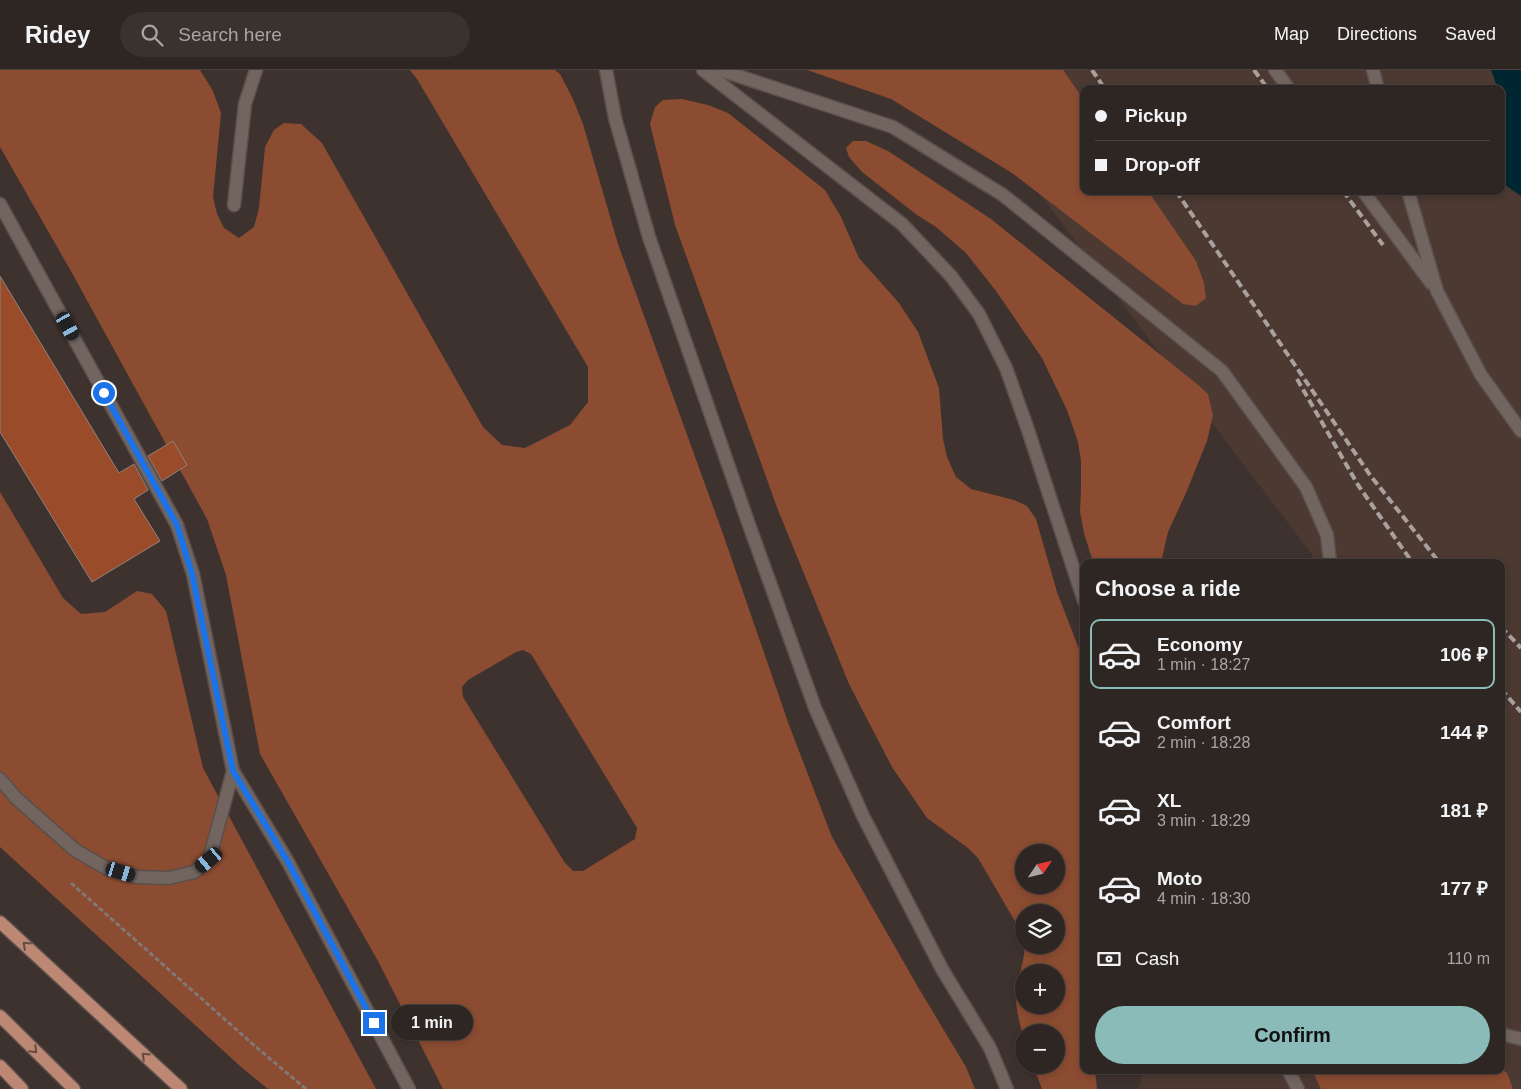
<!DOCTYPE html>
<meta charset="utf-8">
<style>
:root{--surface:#2e2622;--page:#3a322f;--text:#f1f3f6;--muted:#a7a5a5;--line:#494340;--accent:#8bbbb9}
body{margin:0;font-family:Helvetica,sans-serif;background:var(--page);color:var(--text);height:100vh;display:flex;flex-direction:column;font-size:19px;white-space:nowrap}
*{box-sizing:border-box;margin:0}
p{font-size:16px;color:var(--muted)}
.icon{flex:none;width:28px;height:28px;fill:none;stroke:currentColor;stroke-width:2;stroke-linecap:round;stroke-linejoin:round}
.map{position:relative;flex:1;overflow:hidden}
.details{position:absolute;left:1080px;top:489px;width:425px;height:515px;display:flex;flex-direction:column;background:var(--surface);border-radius:10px;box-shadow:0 2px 8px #0003,0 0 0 1px var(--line)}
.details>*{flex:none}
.top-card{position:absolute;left:1080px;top:15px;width:425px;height:110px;border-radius:10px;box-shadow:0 2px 8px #0003,0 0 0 1px var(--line);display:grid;align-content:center;height:110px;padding:0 15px;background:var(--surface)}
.needle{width:32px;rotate:55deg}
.buttons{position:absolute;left:1015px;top:774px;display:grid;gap:10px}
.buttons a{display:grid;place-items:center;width:50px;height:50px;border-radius:50%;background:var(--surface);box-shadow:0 2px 8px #0003,0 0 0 1px var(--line);font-size:25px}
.end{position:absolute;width:22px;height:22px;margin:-11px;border:6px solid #1a73e8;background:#fff;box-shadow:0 0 0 2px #fff}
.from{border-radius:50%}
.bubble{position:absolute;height:35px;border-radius:18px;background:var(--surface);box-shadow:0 2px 8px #0003,0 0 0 1px var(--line);font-size:16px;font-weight:600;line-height:35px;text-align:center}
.car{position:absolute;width:15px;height:30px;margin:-15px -8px;border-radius:6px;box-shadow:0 0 4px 1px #0007;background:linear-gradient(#222 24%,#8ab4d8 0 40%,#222 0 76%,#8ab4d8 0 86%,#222 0)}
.top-card b{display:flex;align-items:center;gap:18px;height:48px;font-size:19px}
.top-card b+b{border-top:1px solid var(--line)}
.top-card i{width:12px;height:12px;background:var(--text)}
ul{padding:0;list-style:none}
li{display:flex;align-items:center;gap:15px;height:70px;margin:0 10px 8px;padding:0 5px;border:2px solid transparent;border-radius:10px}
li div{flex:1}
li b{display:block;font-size:19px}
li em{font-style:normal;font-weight:600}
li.on{border-color:var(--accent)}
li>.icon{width:45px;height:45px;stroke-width:1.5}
h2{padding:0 15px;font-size:22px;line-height:60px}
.pay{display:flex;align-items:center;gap:12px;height:55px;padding:0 15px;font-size:19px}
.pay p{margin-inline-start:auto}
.button{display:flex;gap:10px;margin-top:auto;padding:10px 15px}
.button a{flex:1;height:58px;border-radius:30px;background:var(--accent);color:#111;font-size:20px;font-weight:600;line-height:58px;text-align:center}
header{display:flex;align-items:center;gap:30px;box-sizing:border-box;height:70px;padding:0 25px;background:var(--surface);border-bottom:1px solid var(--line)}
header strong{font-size:24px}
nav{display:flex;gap:28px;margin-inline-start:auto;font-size:18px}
.search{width:350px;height:45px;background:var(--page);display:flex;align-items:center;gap:12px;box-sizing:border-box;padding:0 18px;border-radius:28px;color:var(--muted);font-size:19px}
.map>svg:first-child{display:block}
.built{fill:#4c3932}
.green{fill:#8b4c32;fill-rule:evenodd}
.water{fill:#002731}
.building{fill:#994b2a;stroke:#90827c}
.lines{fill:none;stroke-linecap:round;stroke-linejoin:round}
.lane-casing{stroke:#5a4f4c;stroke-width:15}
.street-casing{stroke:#5a4f4c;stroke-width:15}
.primary-casing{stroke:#5a4f4c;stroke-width:15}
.path{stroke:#827875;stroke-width:3;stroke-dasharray:5 2.5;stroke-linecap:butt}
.lane{stroke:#726560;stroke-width:12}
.street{stroke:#726560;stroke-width:12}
.primary{stroke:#bc8873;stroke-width:12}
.rail{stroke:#aaa19e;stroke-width:4;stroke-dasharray:8 4;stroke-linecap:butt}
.oneway{stroke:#644c43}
.route{stroke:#1a73e8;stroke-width:6}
</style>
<header>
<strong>Ridey</strong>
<div class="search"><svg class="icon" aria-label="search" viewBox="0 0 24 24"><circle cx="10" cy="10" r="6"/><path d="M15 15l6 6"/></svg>Search here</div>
<nav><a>Map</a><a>Directions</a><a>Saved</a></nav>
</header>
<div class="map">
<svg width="1521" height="1019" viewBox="0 0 1521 1019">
<rect width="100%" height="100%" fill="#3e322e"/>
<!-- built -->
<polygon class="built" points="946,0 1491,0 1498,19 1084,19 1084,121 1501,121 1501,112 1521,126 1521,1019 1138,1019 1144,1000 1501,1000 1501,492 1311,492 1313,486"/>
<!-- green -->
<g class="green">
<path d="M0 0H200L213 21 221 43 213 127 217 144 224 158 239 168 254 157 259 138 265 77 274 60 284 53 301 54 322 73 483 357 502 375 525 378 570 355 588 332V297L417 9 410 0H555L560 4 572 27 583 54 618 174 723 464 789 655 832 767 918 917 966 997 975 1019H443L378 891 260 684 226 505 207 449 72 203 0 77ZM523 580 531 584 637 758 635 769 583 801H573L565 793 463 627 462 617 468 610 516 582Z"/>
<polygon points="807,0 1063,0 1084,30 1084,121 1148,121 1196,191 1204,213 1206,228 1196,236 1183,234 1012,103 891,29"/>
<path d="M682 29 708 35 728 43 825 120 841 147 859 188 899 233 918 262 939 318 943 369 947 387 956 407 971 419 1014 430 1027 436 1036 449 1057 522 1084 592V1000H1095L1097 1019H1042L1033 995H1056V962H1024V969C1020 955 1015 937 1016 922 1017 906 1026 891 1024 875H1056V842H1024V870L1023 865 978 788 968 778 927 748 892 697 849 614 778 440 675 155 650 54 655 37 663 30ZM1024 782H1056V815H1024ZM1024 902H1056V935H1024Z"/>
<polygon points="853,71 866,71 888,81 991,149 1197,314 1208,324 1213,345 1207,371 1186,423 1168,462 1161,492 1093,492 1084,463 1080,442 1081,420 1081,391 1078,372 1067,340 1042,288 996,221 966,183 936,157 917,145 862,102 849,87 846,78"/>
<polygon points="0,422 63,528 81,544 105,542 137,521 152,524 166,541 203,698 376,1019 268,1019 240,996 0,777"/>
<polygon points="1501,998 1507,1003 1513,1019 1321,1019 1312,1000 1501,1000"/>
</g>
<!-- water -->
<polygon class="water" points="1491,0 1521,0 1521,126 1501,112 1501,43 1505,42 1501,30 1501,19 1498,19"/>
<!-- building -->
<g class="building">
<polygon points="0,206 119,403 134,394 148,420 134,429 160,471 92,512 0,362"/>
<polygon points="173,371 187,395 162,411 148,386"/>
</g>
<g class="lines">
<!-- lane casing -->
<g class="lane-casing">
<g id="lane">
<polyline points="703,0 902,154 951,206 979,244 1006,298 1027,357 1084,531"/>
<polyline points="720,0 893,57 1003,125 1222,301 1306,417 1327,465 1330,492"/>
<polyline points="1275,0 1289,19"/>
<polyline points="1373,0 1378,19"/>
<polyline points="1363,121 1431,213"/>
<polyline points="1408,121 1437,221 1481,305 1521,361"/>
<polyline points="0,134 177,455 193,504 233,701 288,792 409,1019"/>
<polyline points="234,135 245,34 256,0"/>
<polyline points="0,709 16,728 75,780 106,798 137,807 169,808 194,802 209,790 233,701"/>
<polyline points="1501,964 1521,969"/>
<polyline points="1288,1000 1298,1019"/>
</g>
</g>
<!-- street casing -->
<g class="street-casing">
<polyline id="street" points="606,0 615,48 649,167 748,452 815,638 863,746 942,899 990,978 1007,1019"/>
</g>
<!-- primary casing -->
<g class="primary-casing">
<g id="primary">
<polyline points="0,852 181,1019"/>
<polyline points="0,946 74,1019"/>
<polyline points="0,996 22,1019"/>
</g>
</g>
<!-- path -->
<polyline class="path" points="71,813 256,977 306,1019"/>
<!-- lane -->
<use href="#lane" class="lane"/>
<!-- street -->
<use href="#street" class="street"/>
<!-- primary -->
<use href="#primary" class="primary"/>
<!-- rail -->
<g class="rail">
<polyline points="1092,0 1105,19"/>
<polyline points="1254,0 1268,19"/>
<polyline points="1176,121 1370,405 1439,492"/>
<polyline points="1343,121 1383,175"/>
<polyline points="1297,309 1358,415 1412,492"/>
<polyline points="1501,557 1521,578"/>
<polyline points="1501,619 1521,642"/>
</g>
</g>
<!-- one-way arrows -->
<defs><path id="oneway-chevron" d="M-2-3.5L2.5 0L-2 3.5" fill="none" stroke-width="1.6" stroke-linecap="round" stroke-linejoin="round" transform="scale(1.25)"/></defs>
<g class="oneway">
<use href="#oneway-chevron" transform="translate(26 875) rotate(-137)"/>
<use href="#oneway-chevron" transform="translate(34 980) rotate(45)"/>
<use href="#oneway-chevron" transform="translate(145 986) rotate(-137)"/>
</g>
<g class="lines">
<!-- route -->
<polyline class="route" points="104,323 177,455 192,504 233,701 288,792 374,953"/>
</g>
</svg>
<div class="buttons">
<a><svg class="needle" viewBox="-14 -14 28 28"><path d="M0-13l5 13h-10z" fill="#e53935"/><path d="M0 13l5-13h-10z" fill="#a7a5a5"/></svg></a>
<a><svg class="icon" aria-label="layers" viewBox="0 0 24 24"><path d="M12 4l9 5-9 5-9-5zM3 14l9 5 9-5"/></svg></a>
<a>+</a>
<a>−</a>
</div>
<i class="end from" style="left:104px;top:323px"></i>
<i class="end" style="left:374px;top:953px"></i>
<div class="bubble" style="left:391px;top:935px;width:82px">1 min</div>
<i class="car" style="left:68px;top:256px;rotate:151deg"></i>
<i class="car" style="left:209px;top:790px;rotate:230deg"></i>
<i class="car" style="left:121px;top:802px;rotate:107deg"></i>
<div class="top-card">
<b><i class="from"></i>Pickup</b>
<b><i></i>Drop-off</b>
</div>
<section class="details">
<h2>Choose a ride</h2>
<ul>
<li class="on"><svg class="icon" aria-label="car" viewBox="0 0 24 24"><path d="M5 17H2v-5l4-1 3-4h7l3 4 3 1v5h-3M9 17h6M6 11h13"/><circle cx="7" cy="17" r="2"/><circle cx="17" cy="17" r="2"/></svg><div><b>Economy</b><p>1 min · 18:27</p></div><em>106 ₽</em></li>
<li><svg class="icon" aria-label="car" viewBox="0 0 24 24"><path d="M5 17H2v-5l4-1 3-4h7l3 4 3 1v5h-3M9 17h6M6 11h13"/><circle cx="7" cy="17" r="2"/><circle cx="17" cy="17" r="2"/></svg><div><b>Comfort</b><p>2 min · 18:28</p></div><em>144 ₽</em></li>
<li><svg class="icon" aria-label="car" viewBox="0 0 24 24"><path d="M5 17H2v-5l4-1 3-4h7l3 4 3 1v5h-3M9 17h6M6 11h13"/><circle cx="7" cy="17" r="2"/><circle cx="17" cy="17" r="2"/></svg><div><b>XL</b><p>3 min · 18:29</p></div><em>181 ₽</em></li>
<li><svg class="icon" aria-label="car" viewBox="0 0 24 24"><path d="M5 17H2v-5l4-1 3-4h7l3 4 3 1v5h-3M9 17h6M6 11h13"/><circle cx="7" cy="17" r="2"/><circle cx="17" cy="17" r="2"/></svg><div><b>Moto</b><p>4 min · 18:30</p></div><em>177 ₽</em></li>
</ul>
<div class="pay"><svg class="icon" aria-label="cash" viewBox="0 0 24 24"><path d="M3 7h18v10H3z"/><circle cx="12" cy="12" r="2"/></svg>Cash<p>110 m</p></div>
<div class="button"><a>Confirm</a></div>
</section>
</div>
